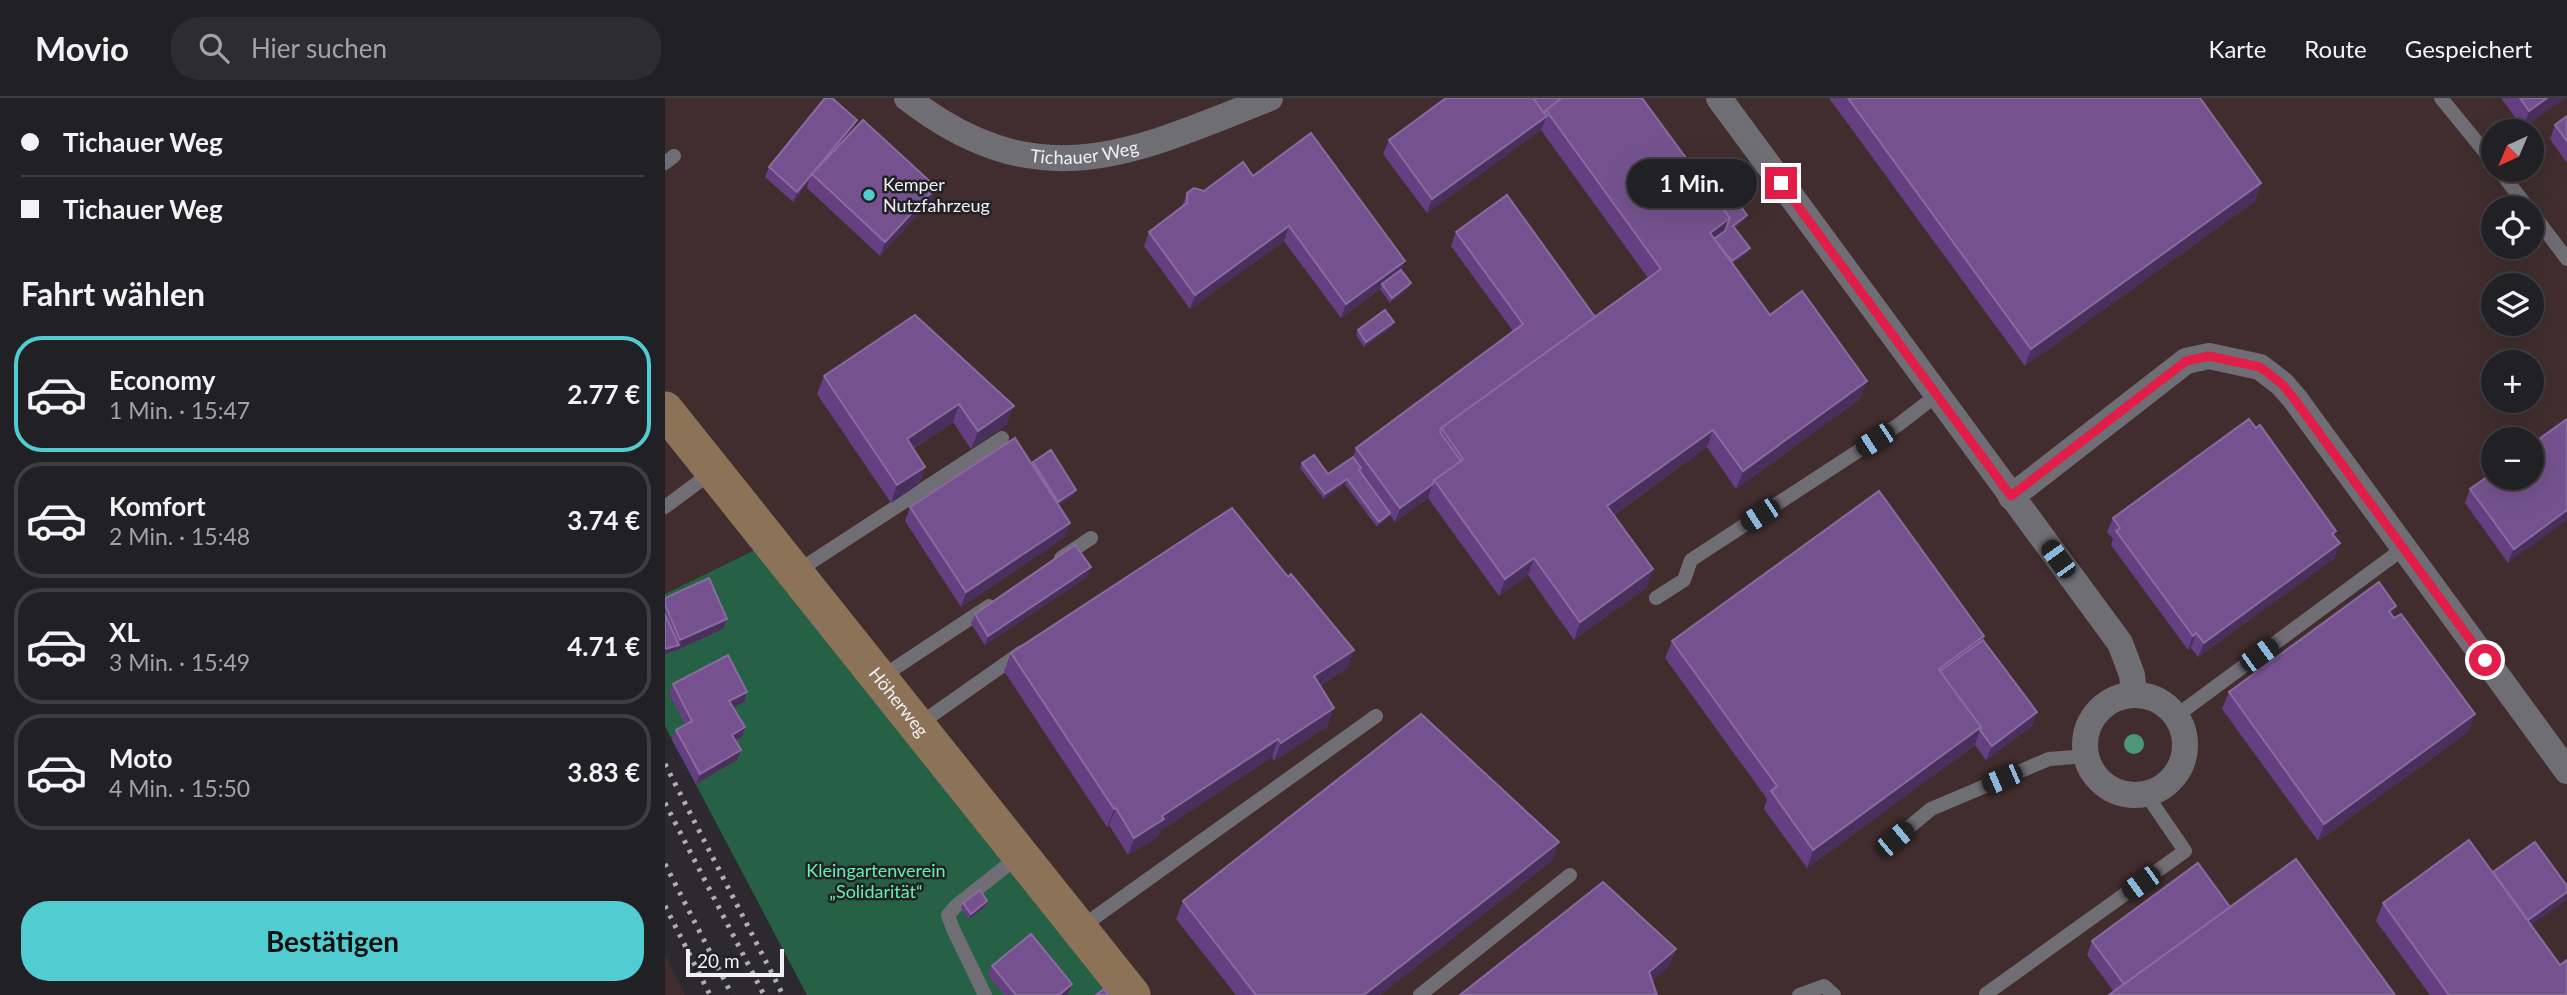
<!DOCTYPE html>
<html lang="de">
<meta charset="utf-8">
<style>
:root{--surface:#212024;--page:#2d2d31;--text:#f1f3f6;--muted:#a2a3a6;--line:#3e3e41;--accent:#51ccd1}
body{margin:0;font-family:Lato,sans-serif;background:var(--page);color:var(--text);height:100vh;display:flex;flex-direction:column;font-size:26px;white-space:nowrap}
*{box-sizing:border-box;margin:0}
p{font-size:23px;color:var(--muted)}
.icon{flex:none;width:38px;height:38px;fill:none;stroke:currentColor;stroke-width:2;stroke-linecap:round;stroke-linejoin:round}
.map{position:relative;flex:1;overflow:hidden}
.details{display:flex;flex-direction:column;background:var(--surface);width:665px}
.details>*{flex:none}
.hud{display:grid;align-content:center;height:154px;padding:0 21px;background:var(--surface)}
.needle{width:46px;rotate:224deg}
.buttons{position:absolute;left:1816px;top:21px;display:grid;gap:14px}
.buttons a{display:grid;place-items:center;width:63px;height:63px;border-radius:50%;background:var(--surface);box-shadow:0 7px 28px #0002,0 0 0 2px var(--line);font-size:35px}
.scale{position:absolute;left:21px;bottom:18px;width:98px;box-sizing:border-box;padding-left:7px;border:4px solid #f1f0f4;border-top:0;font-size:19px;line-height:24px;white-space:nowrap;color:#f1f0f4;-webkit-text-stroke:5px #222126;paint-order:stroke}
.end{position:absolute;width:32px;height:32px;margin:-16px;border:9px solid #e11d48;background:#fff;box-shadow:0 0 0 4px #fff}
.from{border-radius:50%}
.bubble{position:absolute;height:49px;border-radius:24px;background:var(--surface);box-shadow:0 7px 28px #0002,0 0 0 2px var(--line);font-size:23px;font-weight:700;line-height:49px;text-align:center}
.car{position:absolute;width:21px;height:42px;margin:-21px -10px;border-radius:9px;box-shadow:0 0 5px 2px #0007;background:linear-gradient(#222 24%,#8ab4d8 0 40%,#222 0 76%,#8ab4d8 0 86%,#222 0)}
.hud b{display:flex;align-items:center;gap:24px;height:66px;font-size:26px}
.hud b+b{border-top:2px solid var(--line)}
.hud i{width:18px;height:18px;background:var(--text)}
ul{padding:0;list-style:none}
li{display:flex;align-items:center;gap:21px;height:116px;margin:0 14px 10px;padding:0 7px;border:4px solid var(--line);border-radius:28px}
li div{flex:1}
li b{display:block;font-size:26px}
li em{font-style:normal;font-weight:700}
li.current{border-color:var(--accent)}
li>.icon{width:63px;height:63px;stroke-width:1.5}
h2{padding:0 21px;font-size:32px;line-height:84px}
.primary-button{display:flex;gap:14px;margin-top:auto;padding:14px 21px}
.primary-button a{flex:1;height:80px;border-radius:28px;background:var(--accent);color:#111;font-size:28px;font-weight:700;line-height:80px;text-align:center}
header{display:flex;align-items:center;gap:42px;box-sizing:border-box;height:98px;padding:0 35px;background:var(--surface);border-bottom:2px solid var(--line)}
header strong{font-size:33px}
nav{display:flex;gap:38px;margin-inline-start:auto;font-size:24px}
.search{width:490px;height:63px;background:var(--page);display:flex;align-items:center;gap:18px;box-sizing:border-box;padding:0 24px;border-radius:28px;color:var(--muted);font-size:26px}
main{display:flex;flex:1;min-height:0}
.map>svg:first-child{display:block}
.industrial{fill:#412d2e;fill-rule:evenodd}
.green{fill:#266146}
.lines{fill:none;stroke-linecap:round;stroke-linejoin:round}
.lane{stroke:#706e75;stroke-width:14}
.street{stroke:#706e75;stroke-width:26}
.secondary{stroke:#8c7358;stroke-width:37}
.rail{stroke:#afaeb2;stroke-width:5;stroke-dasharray:3.5 7;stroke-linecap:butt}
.tree{fill:#4b9778}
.wall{fill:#663f83}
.shaded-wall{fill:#492f5c}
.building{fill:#75528f;stroke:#896b9f;stroke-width:2}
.route{stroke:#e11d48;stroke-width:9}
.poi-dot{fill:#51ccd1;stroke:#222126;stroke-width:2.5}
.labels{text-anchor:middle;stroke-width:5;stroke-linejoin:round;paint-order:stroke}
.street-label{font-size:18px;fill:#f1f0f4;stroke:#222126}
.poi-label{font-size:18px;fill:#f1f0f4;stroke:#222126;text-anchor:start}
.park-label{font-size:18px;fill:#65f1b2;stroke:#222126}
</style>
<header>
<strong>Movio</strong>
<div class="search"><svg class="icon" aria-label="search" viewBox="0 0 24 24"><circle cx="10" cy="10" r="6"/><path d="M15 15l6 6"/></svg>Hier suchen</div>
<nav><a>Karte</a><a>Route</a><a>Gespeichert</a></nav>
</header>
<main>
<section class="details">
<div class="hud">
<b><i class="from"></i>Tichauer Weg</b>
<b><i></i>Tichauer Weg</b>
</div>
<h2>Fahrt wählen</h2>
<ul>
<li class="current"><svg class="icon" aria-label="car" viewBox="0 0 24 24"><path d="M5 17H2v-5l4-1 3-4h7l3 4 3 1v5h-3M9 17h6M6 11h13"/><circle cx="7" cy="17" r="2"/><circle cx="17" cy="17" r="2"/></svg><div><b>Economy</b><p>1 Min. · 15:47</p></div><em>2.77 €</em></li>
<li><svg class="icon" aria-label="car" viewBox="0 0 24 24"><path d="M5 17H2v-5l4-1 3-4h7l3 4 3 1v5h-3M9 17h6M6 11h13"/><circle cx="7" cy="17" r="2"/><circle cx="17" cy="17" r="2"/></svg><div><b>Komfort</b><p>2 Min. · 15:48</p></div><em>3.74 €</em></li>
<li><svg class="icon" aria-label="car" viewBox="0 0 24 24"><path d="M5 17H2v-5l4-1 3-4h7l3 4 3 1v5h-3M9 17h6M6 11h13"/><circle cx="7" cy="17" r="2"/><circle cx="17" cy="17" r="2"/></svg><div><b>XL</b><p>3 Min. · 15:49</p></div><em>4.71 €</em></li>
<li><svg class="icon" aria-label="car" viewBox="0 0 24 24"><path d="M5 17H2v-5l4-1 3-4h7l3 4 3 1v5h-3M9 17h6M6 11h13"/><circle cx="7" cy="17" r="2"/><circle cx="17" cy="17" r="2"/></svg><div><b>Moto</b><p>4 Min. · 15:50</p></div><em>3.83 €</em></li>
</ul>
<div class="primary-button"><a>Bestätigen</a></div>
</section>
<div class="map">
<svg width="1902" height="897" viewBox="0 0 1902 897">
<rect width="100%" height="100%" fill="#2c2a30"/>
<!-- industrial -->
<g class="industrial">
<path d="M0 0H1902V897H447L92 452 0 496ZM1829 33H1867V72H1829ZM1829 110H1867V149H1829ZM1829 187H1867V226H1829ZM1829 264H1867V303H1829ZM1829 341H1867V380H1829Z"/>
<polygon points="0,857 20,897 0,897"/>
</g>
<!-- green -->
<polygon class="green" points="92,451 447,897 142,897 0,628 0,496"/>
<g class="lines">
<!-- lane -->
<g class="lane">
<polyline points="1776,0 1829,65"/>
<polyline points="0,65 9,58"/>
<polyline points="1834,72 1863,110"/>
<polyline points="1867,115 1902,161"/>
<polyline points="0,409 47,374"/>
<polyline points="396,460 426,440"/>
<polyline points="131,474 337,340"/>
<polyline points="991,500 1019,482 1026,462 1233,327 1272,297"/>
<polyline points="215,580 324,508"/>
<polyline points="1511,618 1739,450"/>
<polyline points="253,627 357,554"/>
<polyline points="1230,741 1266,711 1384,661 1422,658"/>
<polyline points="415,830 711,618"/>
<polyline points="1321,896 1520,753 1481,696"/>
<polyline points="320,897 288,831 283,817 292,807 354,758"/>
<polyline points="755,897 905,777"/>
<polyline points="1134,897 1159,888 1169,897"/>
</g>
<!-- street -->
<g class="street">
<path id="s1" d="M242 0C374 102 467 55 605 0"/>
<polyline points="1054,0 1455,545 1467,577 1469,597"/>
<polyline points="1346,399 1521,263 1544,258 1595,269 1617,286 1630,301 1902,673"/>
<circle cx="1470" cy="647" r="50"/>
</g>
<!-- secondary -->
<path class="secondary" id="s2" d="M0 312 467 897"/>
<!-- rail -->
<g class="rail">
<polyline points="0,666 118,897"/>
<polyline points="0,705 99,897"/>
<polyline points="0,766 67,897"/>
<polyline points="0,808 45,897"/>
</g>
</g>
<!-- trees -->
<circle class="tree" cx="1469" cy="646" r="10"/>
<!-- wall -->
<g class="wall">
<polygon points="781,0 977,0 1052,103 1080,122 1070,130 1083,155 1067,166 1105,217 1195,301 1071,391 1042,349 949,417 982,489 909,542 863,477 834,498 763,400 730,424 725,417 723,420 712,429 680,386 659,401 635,370 637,365 663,376 688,359 691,350 848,233 786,148 791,134 930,219 983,180 876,32 762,115 718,56 724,42"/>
<polygon points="1164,0 1535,0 1596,85 1590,103 1360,268"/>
<polygon points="1836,0 1900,0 1858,30"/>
<polygon points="1902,18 1902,65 1885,41 1890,27"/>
<polygon points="188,31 271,89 265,103 215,158 142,90 143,85 128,104 100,79 104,69"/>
<polygon points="588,78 736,172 744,190 725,205 715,191 676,220 619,143 525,211 479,148 484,134 517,108 522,95 539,93"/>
<polygon points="250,217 342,326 306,351 288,324 248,351 260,369 254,386 226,405 152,296 159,278"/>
<polygon points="727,229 699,249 691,237 693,232"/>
<polygon points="1902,321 1843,465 1800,405 1805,391"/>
<polygon points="368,364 410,397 393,407 400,439 296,509 240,423 245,409 367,367"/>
<polygon points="1448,420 1671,433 1669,438 1670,460 1533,559 1526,550 1523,552 1446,447 1448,441 1442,434"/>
<polygon points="422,479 320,547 306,526 310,516"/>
<polygon points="623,479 689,552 682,570 655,588 663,628 609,663 607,659 495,733 493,739 463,757 444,727 442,729 339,573 346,555"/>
<polygon points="0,500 58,531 12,552 0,556"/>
<polygon points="1727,517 1803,634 1653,743 1557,611 1564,594"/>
<polygon points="1318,542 1372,614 1367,628 1321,662 1310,647 1142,770 1099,711 1102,701 1000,560 1007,543"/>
<polygon points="8,586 82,594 79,604 68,609 80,629 77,639 70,643 72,662 31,686 7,642 11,632 20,626 4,596"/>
<polygon points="888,762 715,897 571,897 511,821 518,803"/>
<polygon points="1828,774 1902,788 1901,802 1866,827 1902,897 1765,897 1711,823 1718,805"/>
<polygon points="322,803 321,808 304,821 296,810 298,805"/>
<polygon points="1565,809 1449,894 1422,857 1427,843"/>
<polygon points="327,868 404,896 339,897 323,877"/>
</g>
<!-- shaded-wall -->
<g class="shaded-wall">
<polygon points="1882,0 1900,0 1858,30 1864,13"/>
<polygon points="882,18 876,32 762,115 767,101"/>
<polygon points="192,22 188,32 147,76 143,85 128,104 132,94"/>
<polygon points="1596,85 1590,103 1360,268 1366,251"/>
<polygon points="271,89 265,103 215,158 220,144"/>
<polygon points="1082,117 1080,122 1066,133 1068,128"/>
<polygon points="1065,120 1059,138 1048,146 1045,135"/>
<polygon points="624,128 619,143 525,211 530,197"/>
<polygon points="1085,150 1083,155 1065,168 1067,163"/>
<polygon points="740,163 735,177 717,186 715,191 676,220 681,206"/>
<polygon points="746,185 744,190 725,205 727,200"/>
<polygon points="729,224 727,229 699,249 701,244"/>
<polygon points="1202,283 1195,301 1071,391 1078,373"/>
<polygon points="294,306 288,324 235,359 242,341"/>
<polygon points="349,308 342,326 306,351 313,333"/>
<polygon points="1048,332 1042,349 936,426 942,408"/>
<polygon points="260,369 254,386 226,405 232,387"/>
<polygon points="682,381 680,386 659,401 660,396"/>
<polygon points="768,386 763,400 730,424 735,410"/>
<polygon points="411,392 410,397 391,409 393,404"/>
<polygon points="1902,412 1902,422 1843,465 1849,451"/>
<polygon points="725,415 723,420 712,429 714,424"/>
<polygon points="405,425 400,439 296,509 301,494"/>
<polygon points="1675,445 1670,460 1533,559 1539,545"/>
<polygon points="869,460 863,477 834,498 840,481"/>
<polygon points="426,469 422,479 320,547 323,538"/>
<polygon points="988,471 982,489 909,542 915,524"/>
<polygon points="1731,508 1724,525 1724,513"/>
<polygon points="62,521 58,531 12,552 0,556 0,551 14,547 15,542"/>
<polygon points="1531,535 1526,550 1523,552 1528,538"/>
<polygon points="1319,538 1313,556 1277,581 1274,571"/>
<polygon points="689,552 682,570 642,596 649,578"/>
<polygon points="82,594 79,604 61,613 64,603"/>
<polygon points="669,610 663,628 609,663 616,645"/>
<polygon points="1372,614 1367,628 1321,662 1327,648"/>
<polygon points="1810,616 1803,634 1653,743 1659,726"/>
<polygon points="80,629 77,639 63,646 67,637"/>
<polygon points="1316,629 1310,647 1142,770 1148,752"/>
<polygon points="613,641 607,659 495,733 493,739 463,757 469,740 497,718"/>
<polygon points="76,652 72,662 31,686 35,676"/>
<polygon points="451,710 444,727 442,729 449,711"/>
<polygon points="894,744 888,762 715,897 699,897"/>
<polygon points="1902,794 1901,802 1853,837 1857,827"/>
<polygon points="322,803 321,808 304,821 306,816"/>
<polygon points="1011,851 1004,869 977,892 984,874"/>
<polygon points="407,886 403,897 394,897"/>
</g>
<!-- building -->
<g class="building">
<polygon points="160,0 167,0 192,22 132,94 104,69"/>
<polygon points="781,0 868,0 882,18 767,101 724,42"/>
<polygon points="868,0 897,0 881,12 879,15"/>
<polygon points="897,0 977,0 1065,120 1045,135 1105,217 1137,193 1202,283 1078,373 1048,332 942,408 988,471 915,524 869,460 840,481 769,382 798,361 776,330 996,171 881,12"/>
<polygon points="1183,0 1535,0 1596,85 1366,251"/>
<polygon points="1855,0 1882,0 1864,13"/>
<polygon points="1902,18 1902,43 1890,27"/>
<polygon points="198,22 271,89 220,144 147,76"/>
<polygon points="646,35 740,163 681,206 624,128 530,197 484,134 522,105 522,95 529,90 539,93 578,64 588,78"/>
<polygon points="1065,94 1082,117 1068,128 1085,150 1067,163 1049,141 1060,133 1065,120 1052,103"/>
<polygon points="842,97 930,219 776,330 775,334 796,363 769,382 768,386 735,410 691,350 858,226 791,134"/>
<polygon points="736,172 746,185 727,200 717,186"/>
<polygon points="720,212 729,224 701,244 693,232"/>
<polygon points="250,217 349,308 313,333 294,306 242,341 260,369 232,387 159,278"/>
<polygon points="1584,321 1591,330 1595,327 1671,433 1667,436 1675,445 1539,545 1531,535 1528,538 1451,433 1455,430 1448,420"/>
<polygon points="1902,321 1902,412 1849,451 1805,391 1829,374 1829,380 1867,380 1867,346"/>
<polygon points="350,340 405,425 301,494 245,409"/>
<polygon points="386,352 411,392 393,404 368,364"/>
<polygon points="649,357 663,376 688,359 696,370 694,372 725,415 714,424 682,381 660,396 637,365"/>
<polygon points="1214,393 1319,538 1274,571 1316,629 1148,752 1106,693 1112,688 1007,543"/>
<polygon points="567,410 623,479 626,476 689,552 649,578 669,610 616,645 613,641 497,718 499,721 469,740 451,710 449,711 346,555"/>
<polygon points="410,447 426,469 323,538 310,516"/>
<polygon points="44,480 62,521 15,542 0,507 0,500"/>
<polygon points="1714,484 1731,508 1724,513 1729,520 1736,516 1810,616 1659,726 1564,594"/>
<polygon points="0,516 14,547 0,551"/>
<polygon points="1318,542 1372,614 1327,648 1315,632 1316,629 1275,573"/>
<polygon points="63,557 82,594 64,603 80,629 67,637 76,652 35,676 11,632 27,623 8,586"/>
<polygon points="756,616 894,744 699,897 591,897 518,803"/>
<polygon points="1804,742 1895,867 1902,862 1902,897 1784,897 1718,805"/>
<polygon points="1870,744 1902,788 1902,794 1863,822 1828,774"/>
<polygon points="1631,761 1730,897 1444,897"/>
<polygon points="1533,765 1565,809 1459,886 1427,843"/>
<polygon points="938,784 1011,851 984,874 992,897 795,897"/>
<polygon points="315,792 322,803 306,816 298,805"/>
<polygon points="366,836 407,886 394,897 351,897 327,868"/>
<polygon points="439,891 443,897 431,897"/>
</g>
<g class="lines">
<!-- route -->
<polyline class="route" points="1116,85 1346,398 1521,263 1544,258 1595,269 1617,286 1630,302 1820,562"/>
</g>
<!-- markers -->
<circle class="poi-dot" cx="204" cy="97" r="7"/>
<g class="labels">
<!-- street labels -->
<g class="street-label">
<text dy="6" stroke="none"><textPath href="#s1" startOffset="192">Tichauer Weg</textPath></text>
<text dy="6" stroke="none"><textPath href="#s2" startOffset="374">Höherweg</textPath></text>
</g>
<!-- poi labels -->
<g class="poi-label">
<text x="218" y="93">Kemper<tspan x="218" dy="21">Nutzfahrzeug</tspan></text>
</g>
<!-- park labels -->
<g class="park-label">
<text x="211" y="779">Kleingartenverein<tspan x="211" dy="21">„Solidarität“</tspan></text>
</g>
</g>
</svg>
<div class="buttons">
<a><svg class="needle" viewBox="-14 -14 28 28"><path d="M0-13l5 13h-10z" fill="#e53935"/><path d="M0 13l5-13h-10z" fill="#a2a3a6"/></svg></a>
<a><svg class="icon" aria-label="locate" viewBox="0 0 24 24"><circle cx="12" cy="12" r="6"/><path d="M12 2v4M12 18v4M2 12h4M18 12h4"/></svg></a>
<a><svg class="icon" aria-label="layers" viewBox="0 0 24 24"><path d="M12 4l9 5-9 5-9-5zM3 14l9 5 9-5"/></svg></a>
<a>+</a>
<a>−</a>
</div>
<div class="scale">20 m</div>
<i class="end from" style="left:1820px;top:562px"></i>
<i class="end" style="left:1116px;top:85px"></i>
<div class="bubble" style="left:962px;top:61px;width:130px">1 Min.</div>
<i class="car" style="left:1210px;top:342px;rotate:237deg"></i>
<i class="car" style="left:1095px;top:417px;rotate:237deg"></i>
<i class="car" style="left:1393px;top:461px;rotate:324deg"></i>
<i class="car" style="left:1594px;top:557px;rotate:54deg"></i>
<i class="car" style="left:1337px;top:681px;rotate:247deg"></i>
<i class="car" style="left:1230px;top:741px;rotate:50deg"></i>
<i class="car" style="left:1476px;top:785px;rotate:234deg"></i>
</div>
</main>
